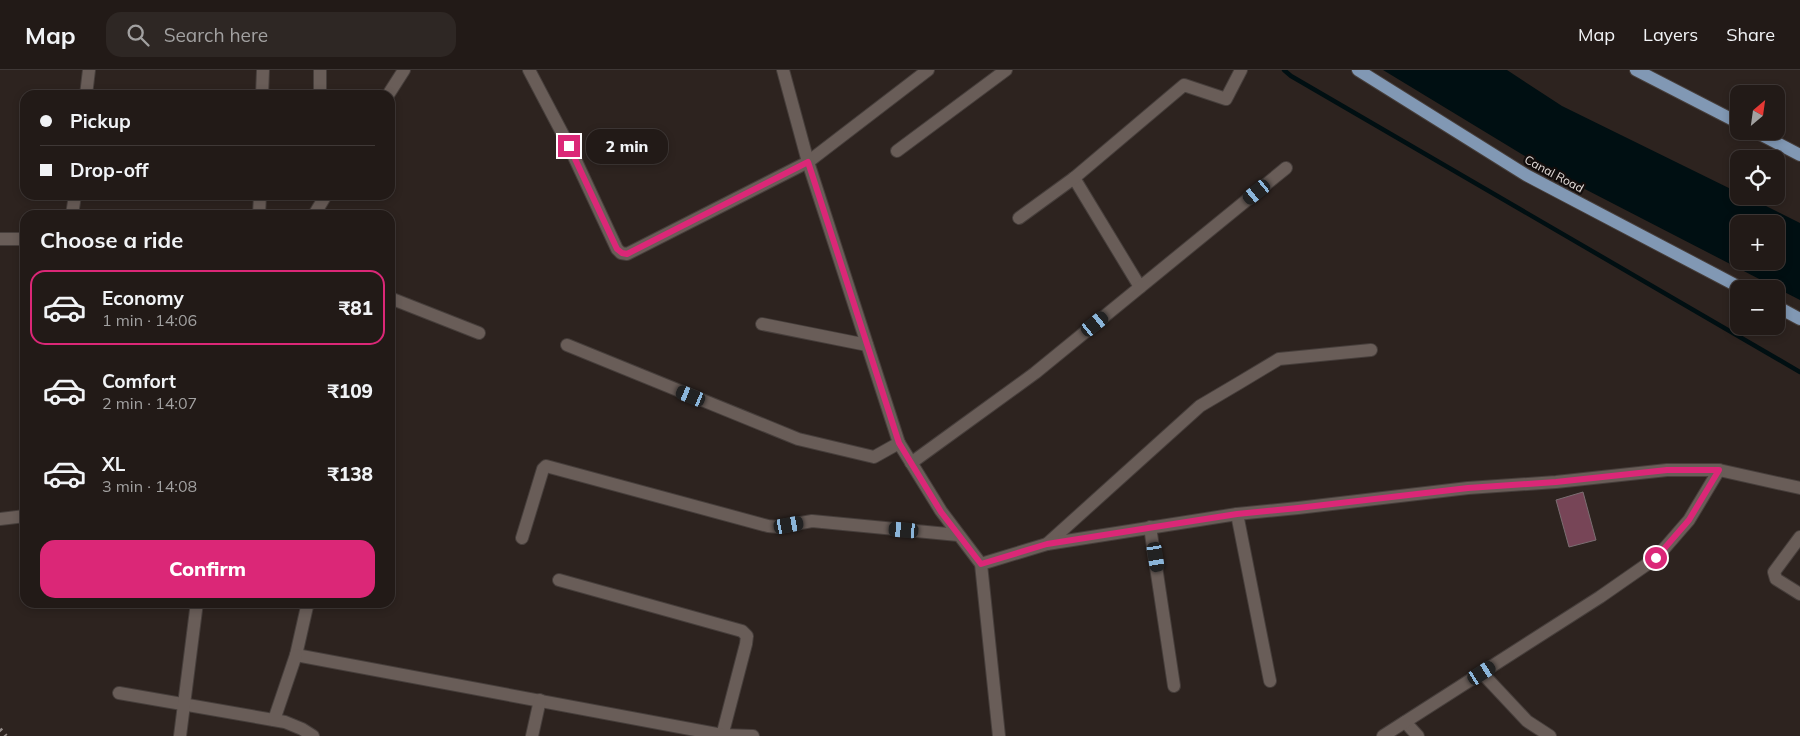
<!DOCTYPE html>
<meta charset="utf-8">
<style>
:root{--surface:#221a17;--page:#2e2724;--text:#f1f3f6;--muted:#a2a1a1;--line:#3f3836;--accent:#db2777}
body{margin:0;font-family:Mulish,sans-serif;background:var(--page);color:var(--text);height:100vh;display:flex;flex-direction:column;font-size:19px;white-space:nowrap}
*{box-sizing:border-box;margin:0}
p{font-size:16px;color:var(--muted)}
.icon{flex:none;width:28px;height:28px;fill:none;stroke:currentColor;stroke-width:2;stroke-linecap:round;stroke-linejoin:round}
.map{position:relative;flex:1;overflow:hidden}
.panel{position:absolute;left:20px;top:140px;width:375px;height:398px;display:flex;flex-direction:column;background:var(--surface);border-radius:15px;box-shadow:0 2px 8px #0003,0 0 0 1px var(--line)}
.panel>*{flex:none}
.top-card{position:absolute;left:20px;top:20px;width:375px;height:110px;border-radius:15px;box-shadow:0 2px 8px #0003,0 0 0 1px var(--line);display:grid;align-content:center;height:110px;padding:0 20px;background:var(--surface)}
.needle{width:32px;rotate:29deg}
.buttons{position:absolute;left:1730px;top:15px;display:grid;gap:10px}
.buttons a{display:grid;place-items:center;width:55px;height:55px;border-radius:10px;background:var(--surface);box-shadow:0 2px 8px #0003,0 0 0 1px var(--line);font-size:25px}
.end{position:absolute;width:22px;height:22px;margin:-11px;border:6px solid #db2777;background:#fff;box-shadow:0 0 0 2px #fff}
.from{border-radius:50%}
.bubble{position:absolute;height:35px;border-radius:15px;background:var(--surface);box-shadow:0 2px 8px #0003,0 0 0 1px var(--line);font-size:16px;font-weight:800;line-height:35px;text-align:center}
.car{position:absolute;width:15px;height:30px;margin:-15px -8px;border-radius:6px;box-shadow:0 0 4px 1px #0007;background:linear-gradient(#222 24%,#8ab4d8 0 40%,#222 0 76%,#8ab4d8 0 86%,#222 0)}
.top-card b{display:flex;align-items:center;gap:18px;height:48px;font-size:19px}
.top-card b+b{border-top:1px solid var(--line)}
.top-card i{width:12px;height:12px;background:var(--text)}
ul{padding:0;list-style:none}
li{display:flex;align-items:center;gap:15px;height:75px;margin:0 10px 8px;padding:0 10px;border:2px solid transparent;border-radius:15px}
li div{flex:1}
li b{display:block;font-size:19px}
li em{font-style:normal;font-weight:800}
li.selected{border-color:var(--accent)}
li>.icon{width:45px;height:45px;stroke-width:1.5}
h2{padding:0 20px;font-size:22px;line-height:60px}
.cta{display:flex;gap:10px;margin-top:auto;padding:10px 20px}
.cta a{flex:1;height:58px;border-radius:15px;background:var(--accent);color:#fff;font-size:20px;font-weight:800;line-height:58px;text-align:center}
header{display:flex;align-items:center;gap:30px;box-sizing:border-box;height:70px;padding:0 25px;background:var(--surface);border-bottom:1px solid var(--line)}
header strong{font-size:24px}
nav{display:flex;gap:28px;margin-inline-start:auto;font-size:18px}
.search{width:350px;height:45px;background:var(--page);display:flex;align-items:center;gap:12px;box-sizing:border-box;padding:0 18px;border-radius:15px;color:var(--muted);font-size:19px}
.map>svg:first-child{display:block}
.water{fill:#000f12;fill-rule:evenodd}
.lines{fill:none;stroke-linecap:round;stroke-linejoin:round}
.stream{stroke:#000f12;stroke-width:4.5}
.building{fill:#774557;stroke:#7b6e72}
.minor-casing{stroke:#463e3b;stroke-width:14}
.major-casing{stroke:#463e3b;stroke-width:14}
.minor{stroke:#695d58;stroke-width:12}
.major{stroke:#8198b4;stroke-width:12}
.rail{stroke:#928a87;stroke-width:4;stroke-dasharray:2.5 5;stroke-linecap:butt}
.route{stroke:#db2777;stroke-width:6}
.labels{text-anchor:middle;stroke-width:4.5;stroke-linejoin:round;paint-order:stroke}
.street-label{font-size:12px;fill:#e3dcd9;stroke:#120d0c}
</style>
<header>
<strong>Map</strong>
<div class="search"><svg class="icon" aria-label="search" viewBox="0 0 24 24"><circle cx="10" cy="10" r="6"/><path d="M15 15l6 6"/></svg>Search here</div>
<nav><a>Map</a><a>Layers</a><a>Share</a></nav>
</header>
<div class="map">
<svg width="1800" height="666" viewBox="0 0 1800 666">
<rect width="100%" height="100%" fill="#2d231f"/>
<!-- water -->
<path class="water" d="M1383 0H1507L1562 36 1739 123V126H1746L1800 153V230L1546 99ZM1739 154H1776V191H1739Z"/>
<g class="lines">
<!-- stream -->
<polyline class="stream" points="1284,0 1291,6 1800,302"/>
</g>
<!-- building -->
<polygon class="building" points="1583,422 1596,470 1569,477 1556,430"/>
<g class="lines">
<!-- minor casing -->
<g class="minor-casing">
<g id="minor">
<polyline points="529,0 569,76 617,179 621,183 627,184 808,92 928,0"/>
<polyline points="783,0 808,92 899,373 941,441 981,494 999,666"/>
<polyline points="86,25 89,0"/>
<polyline points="262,25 263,0"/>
<polyline points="320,25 320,0"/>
<polyline points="388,25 404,0"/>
<polyline points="897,81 1006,0"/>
<polyline points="1074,108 1140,217"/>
<polyline points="72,145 75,125"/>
<polyline points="259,145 260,125"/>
<polyline points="314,145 326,125"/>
<polyline points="1019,148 1074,108 1184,15 1226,29 1241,0"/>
<polyline points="0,169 25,169"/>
<polyline points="390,228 479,263"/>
<polyline points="762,254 867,275"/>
<polyline points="567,275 798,369 874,387 899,373"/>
<polyline points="911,393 1035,303 1286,98"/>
<polyline points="1237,444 1270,611"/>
<polyline points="0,449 25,446"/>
<polyline points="1150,457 1174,616"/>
<polyline points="1800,467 1774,502 1776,509 1800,524"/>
<polyline points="522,468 543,399 546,396 768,456 778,457 812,451 958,465"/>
<polyline points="1047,474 1200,336 1239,313 1279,289 1371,280"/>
<polyline points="981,494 1047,474 1237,444 1298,438 1468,418 1556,412 1667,400 1719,400 1800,418"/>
<polyline points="559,510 742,561 747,566 746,574 722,666"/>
<polyline points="308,532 296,585 722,665 753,666"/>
<polyline points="1482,603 1527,651 1550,666"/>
<polyline points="119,623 285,652 302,659 313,666"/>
<polyline points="274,650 296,585"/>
<polyline points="1405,652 1418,666"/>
<polyline points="180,666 197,532"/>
<polyline points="532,666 540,630"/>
<polyline points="1383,666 1600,527 1656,488 1689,450 1719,400"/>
</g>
</g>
<!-- major casing -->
<g class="major-casing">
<g id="major">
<polyline points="1358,0 1526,105 1743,219"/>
<polyline points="1636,0 1739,53"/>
<polyline points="1754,61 1800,85"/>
<polyline points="1776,236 1800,249"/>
</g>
</g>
<!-- minor -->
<use href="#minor" class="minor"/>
<!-- major -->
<use href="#major" class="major"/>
<!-- rail -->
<polyline class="rail" points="0,659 6,666"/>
</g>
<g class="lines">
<!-- route -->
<polyline class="route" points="569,76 617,179 622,183 627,184 808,92 899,373 941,442 981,494 1047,474 1237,444 1298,438 1468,418 1556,412 1667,400 1719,400 1689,450 1656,488"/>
</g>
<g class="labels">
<!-- street labels -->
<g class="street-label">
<text transform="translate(1554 104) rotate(28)" y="4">Canal Road</text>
</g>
</g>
</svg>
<div class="buttons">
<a><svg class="needle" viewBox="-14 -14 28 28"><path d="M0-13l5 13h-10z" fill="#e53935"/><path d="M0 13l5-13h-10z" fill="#a2a1a1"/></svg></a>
<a><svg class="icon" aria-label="locate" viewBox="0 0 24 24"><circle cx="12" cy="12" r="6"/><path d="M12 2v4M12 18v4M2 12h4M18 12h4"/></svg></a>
<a>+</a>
<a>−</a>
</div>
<i class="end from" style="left:1656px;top:488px"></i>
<i class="end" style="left:569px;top:76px"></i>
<div class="bubble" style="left:586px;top:59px;width:82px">2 min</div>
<i class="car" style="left:1257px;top:122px;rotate:231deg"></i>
<i class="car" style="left:1095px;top:254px;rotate:51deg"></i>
<i class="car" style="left:691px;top:326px;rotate:292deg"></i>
<i class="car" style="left:789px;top:455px;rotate:80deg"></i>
<i class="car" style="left:904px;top:460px;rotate:275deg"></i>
<i class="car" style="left:1156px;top:487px;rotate:171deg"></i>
<i class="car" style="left:1482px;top:603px;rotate:57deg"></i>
<div class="top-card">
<b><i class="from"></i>Pickup</b>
<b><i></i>Drop-off</b>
</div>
<section class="panel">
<h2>Choose a ride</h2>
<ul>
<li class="selected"><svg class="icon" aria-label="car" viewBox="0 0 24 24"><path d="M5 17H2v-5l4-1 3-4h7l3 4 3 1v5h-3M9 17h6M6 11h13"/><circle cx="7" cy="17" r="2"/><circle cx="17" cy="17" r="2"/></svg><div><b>Economy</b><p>1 min · 14:06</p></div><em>₹81</em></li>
<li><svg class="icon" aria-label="car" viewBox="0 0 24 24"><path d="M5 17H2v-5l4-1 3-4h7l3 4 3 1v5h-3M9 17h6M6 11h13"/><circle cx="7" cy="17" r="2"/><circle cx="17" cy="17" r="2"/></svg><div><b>Comfort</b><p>2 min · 14:07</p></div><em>₹109</em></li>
<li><svg class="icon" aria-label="car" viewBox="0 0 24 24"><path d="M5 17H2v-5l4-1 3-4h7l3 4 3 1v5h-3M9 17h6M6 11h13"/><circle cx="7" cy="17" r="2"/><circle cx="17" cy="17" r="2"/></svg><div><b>XL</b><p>3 min · 14:08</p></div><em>₹138</em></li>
</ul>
<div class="cta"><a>Confirm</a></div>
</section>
</div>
